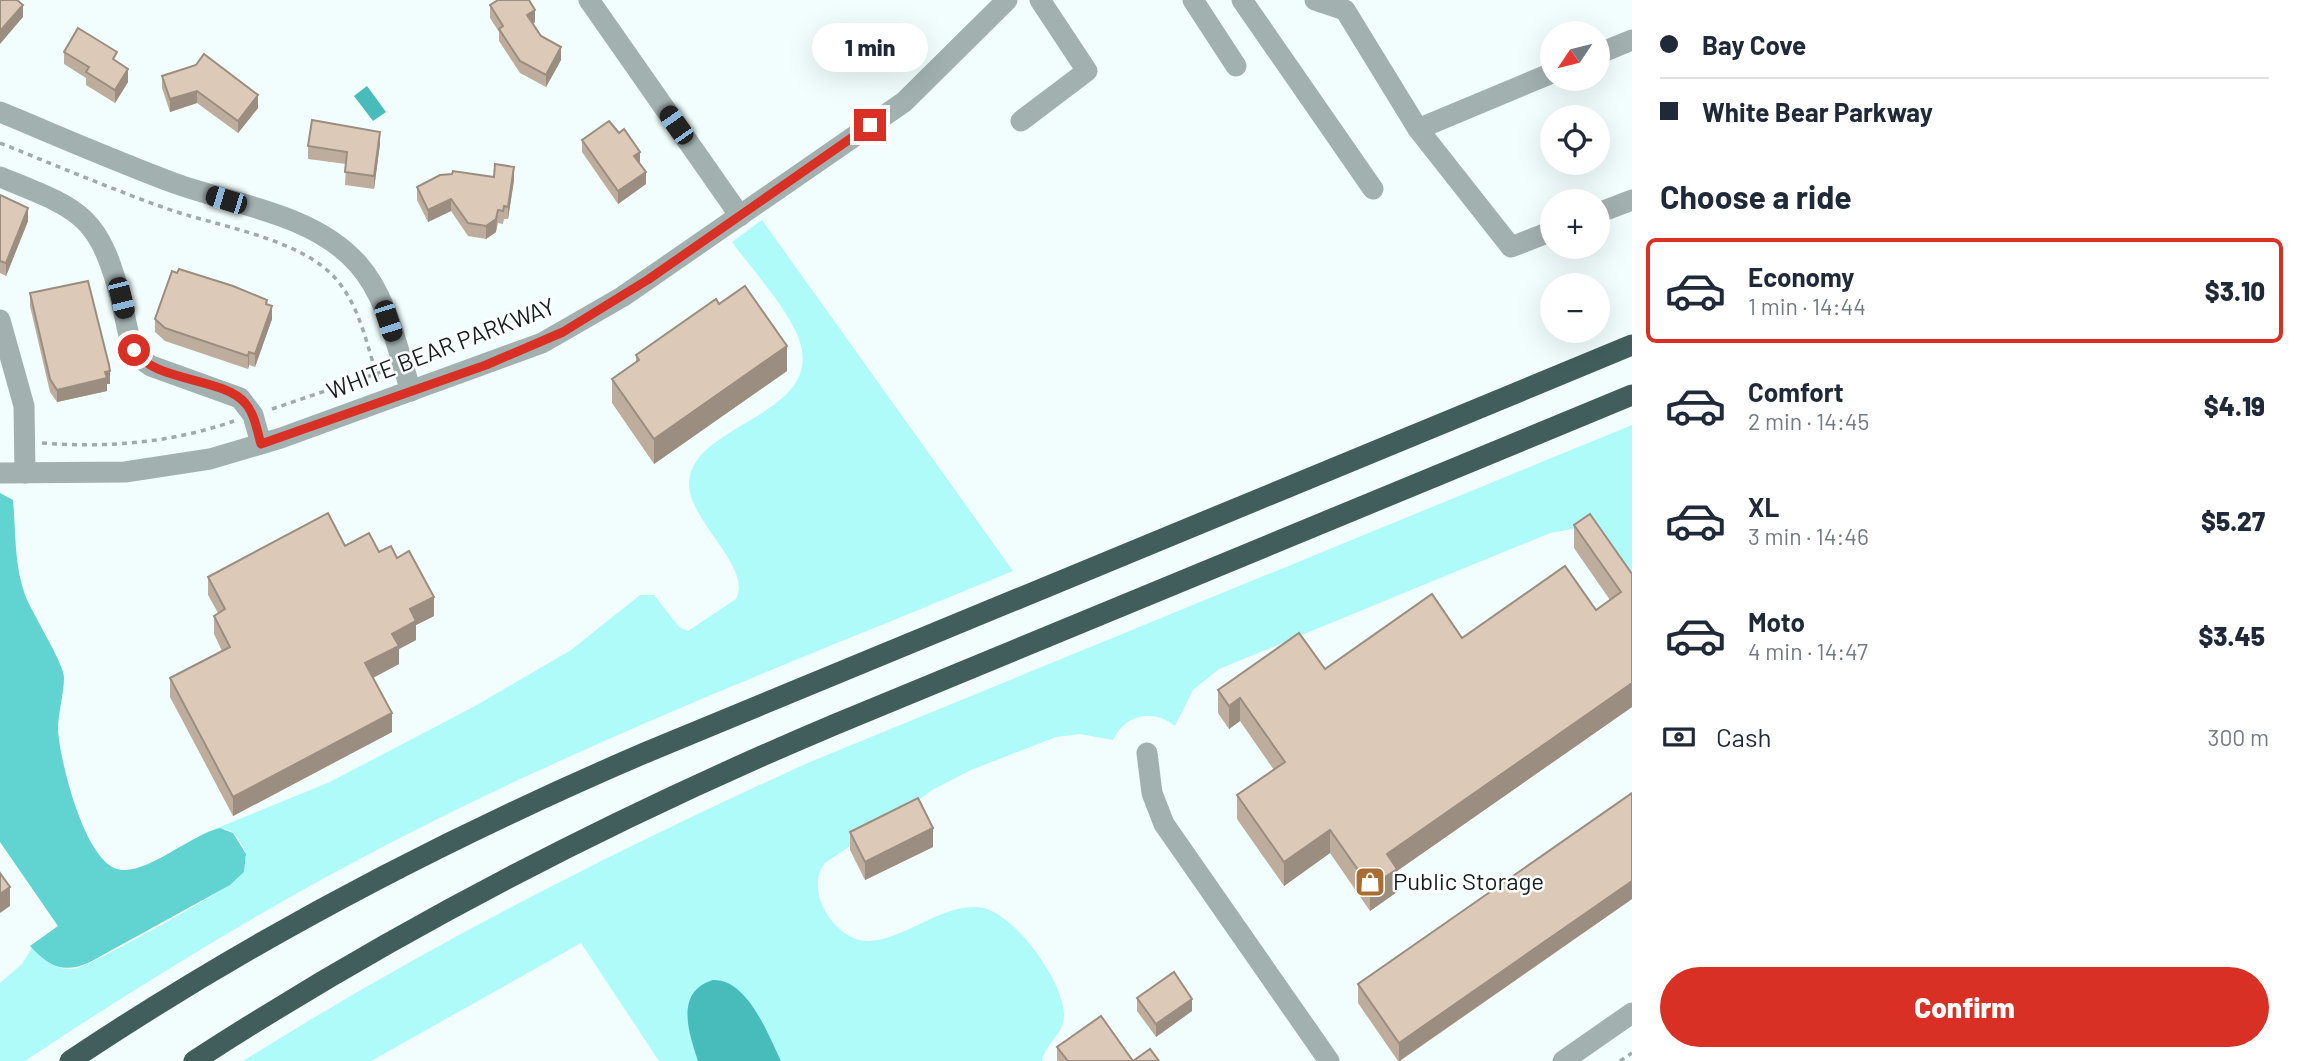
<!DOCTYPE html>
<meta charset="utf-8">
<style>
:root{--surface:#fff;--page:#f2f2f3;--text:#1f2937;--muted:#747a83;--line:#e0e1e3;--accent:#d93025}
body{margin:0;font-family:Barlow,sans-serif;background:var(--page);color:var(--text);height:100vh;display:flex;flex-direction:column;font-size:26px;white-space:nowrap}
*{box-sizing:border-box;margin:0}
p{font-size:23px;color:var(--muted)}
.icon{flex:none;width:38px;height:38px;fill:none;stroke:currentColor;stroke-width:2;stroke-linecap:round;stroke-linejoin:round}
.map{position:relative;flex:1;overflow:hidden}
.panel{display:flex;flex-direction:column;background:var(--surface);width:665px}
.panel>*{flex:none}
.top-card{display:grid;align-content:center;height:154px;padding:0 28px;background:var(--surface)}
.needle{width:46px;rotate:235deg}
.buttons{position:absolute;left:1540px;top:21px;display:grid;gap:14px}
.buttons a{display:grid;place-items:center;width:70px;height:70px;border-radius:50%;background:var(--surface);box-shadow:0 7px 28px #0002;font-size:35px}
.end{position:absolute;width:32px;height:32px;margin:-16px;border:9px solid #d93025;background:#fff;box-shadow:0 0 0 4px #fff}
.from{border-radius:50%}
.bubble{position:absolute;height:49px;border-radius:24px;background:var(--surface);box-shadow:0 7px 28px #0002;font-size:23px;font-weight:800;line-height:49px;text-align:center}
.car{position:absolute;width:21px;height:42px;margin:-21px -10px;border-radius:9px;box-shadow:0 0 5px 2px #0007;background:linear-gradient(#222 24%,#8ab4d8 0 40%,#222 0 76%,#8ab4d8 0 86%,#222 0)}
.top-card b{display:flex;align-items:center;gap:24px;height:66px;font-size:26px}
.top-card b+b{border-top:2px solid var(--line)}
.top-card i{width:18px;height:18px;background:var(--text)}
ul{padding:0;list-style:none}
li{display:flex;align-items:center;gap:21px;height:105px;margin:0 14px 10px;padding:0 14px;border:4px solid transparent;border-radius:10px}
li div{flex:1}
li b{display:block;font-size:26px}
li em{font-style:normal;font-weight:800}
li.on{border-color:var(--accent)}
li>.icon{width:63px;height:63px;stroke-width:1.5}
h2{padding:0 28px;font-size:32px;line-height:84px}
.pay{display:flex;align-items:center;gap:18px;height:77px;padding:0 28px;font-size:26px}
.pay p{margin-inline-start:auto}
.button{display:flex;gap:14px;margin-top:auto;padding:14px 28px}
.button a{flex:1;height:80px;border-radius:42px;background:var(--accent);color:#fff;font-size:28px;font-weight:800;line-height:80px;text-align:center}
main{display:flex;flex:1;min-height:0}
.map>svg:first-child{display:block}
.green{fill:#affbfa}
.forest{fill:#61d3d1}
.water{fill:#48bcbb}
.lines{fill:none;stroke-linecap:round;stroke-linejoin:round}
.path{stroke:#9fabaa;stroke-width:3.5;stroke-dasharray:5 5;stroke-linecap:butt}
.minor{stroke:#a3b0b0;stroke-width:21}
.highway{stroke:#415d5c;stroke-width:21}
.wall{fill:#bead9d}
.shaded-wall{fill:#9b8d80}
.building{fill:#ddc9b7;stroke:#9b8d80;stroke-width:2}
.route{stroke:#d93025;stroke-width:9}
.labels{text-anchor:middle;stroke-width:5;stroke-linejoin:round;paint-order:stroke}
.street-label{font-size:24px;fill:#141f1f;stroke:#fff}
.poi-label{font-size:24px;fill:#141f1f;stroke:#fff;text-anchor:start}
</style>
<main>
<div class="map">
<svg width="1632" height="1061" viewBox="0 0 1632 1061">
<rect width="100%" height="100%" fill="#f1fefd"/>
<!-- green -->
<g class="green">
<path d="M762 220 1013 571C832 646 648 717 472 802 316 877 169 965 25 1061H0V983L22 964 32 948C43 960 57 971 74 969 87 968 229 889 239 877 248 867 248 854 241 843 236 834 230 829 220 828L200 835 330 782 475 706 571 650 640 595H654L679 627 688 631 736 599C753 568 690 522 689 485 688 421 833 417 797 334 782 301 753 271 732 242Z"/>
<path d="M1632 425V578L1584 527 1550 533 1219 669 1193 690 1175 726C1153 708 1125 714 1113 740L1080 734 1056 737 971 770 934 789 825 863C803 890 835 941 868 941 899 940 927 916 958 909 966 907 976 906 984 908 1017 917 1063 981 1064 1014 1065 1034 1045 1043 1042 1061H659L581 943 371 1061H243C425 947 615 850 810 762Z"/>
</g>
<!-- forest -->
<path class="forest" d="M0 493 13 500C16 533 14 564 25 595 32 613 64 664 64 677 64 695 58 712 58 730 60 761 84 859 117 869 145 877 191 834 220 828L233 833 246 854 244 872 230 885 90 962C64 974 49 967 30 946L58 926 0 842Z"/>
<!-- water -->
<g class="water">
<polygon points="367,86 386,112 373,121 354,96"/>
<path d="M713 980C748 979 768 1035 781 1061H698C689 1033 674 992 713 980Z"/>
</g>
<g class="lines">
<!-- path -->
<g class="path">
<path d="M0 143C55 165 109 188 165 208 215 226 301 238 336 279 361 308 367 347 379 382"/>
<polyline points="272,409 384,371"/>
<path d="M42 443C108 448 171 443 234 421"/>
<polyline points="1620,1061 1632,1053"/>
</g>
<!-- minor -->
<g class="minor">
<polyline points="589,0 740,216"/>
<polyline points="1193,0 1236,66"/>
<polyline points="1242,0 1373,189"/>
<polyline points="1315,0 1345,10 1418,129 1511,247 1552,231"/>
<polyline points="1598,54 1632,40"/>
<path d="M0 112C58 136 115 161 174 183 234 205 313 213 358 264 388 298 397 349 411 391"/>
<polyline points="1021,121 1087,71 1040,0"/>
<polyline points="1418,129 1552,73"/>
<path d="M0 177C79 209 99 213 121 300 126 319 128 341 138 357L151 366 240 398 253 415 261 444"/>
<polyline points="1598,213 1632,200"/>
<polyline points="0,320 24,406 25,473"/>
<polyline points="0,473 125,472 210,459 281,438 542,343 622,297 904,102 1007,0"/>
<polyline points="1147,753 1152,793 1164,824 1329,1061"/>
<polyline points="1563,1061 1632,1013"/>
</g>
<!-- highway -->
<g class="highway">
<path d="M70 1061C252 939 446 838 647 752L1632 345"/>
<path d="M194 1061C398 929 613 818 836 724L1632 395"/>
</g>
</g>
<!-- wall -->
<g class="wall">
<polygon points="490,5 535,22 533,24 541,36 561,60 546,87 520,73 499,41 499,32 490,18"/>
<polygon points="64,52 117,62 128,82 115,103 86,85 86,78 64,64"/>
<polygon points="162,76 258,108 238,133 197,103 170,112 162,88"/>
<polygon points="582,140 640,164 646,184 618,204 582,152"/>
<polygon points="380,144 374,189 345,185 346,164 308,159 308,146"/>
<polygon points="452,174 514,180 508,219 504,219 503,224 498,223 496,232 486,239 468,236 451,211 428,222 417,200 417,187"/>
<polygon points="0,195 28,221 6,276 0,273"/>
<polygon points="30,293 110,384 107,384 107,391 57,402 50,392 30,306"/>
<polygon points="719,304 787,371 654,464 612,403 612,379 636,362 636,355"/>
<polygon points="267,305 272,319 255,367 249,365 248,369 165,341 155,332 155,319"/>
<polygon points="1574,525 1632,574 1632,707 1397,871 1397,892 1370,911 1330,853 1284,886 1237,819 1237,795 1274,770 1240,721 1229,729 1218,713 1218,690 1325,669 1596,610 1610,600 1574,548"/>
<polygon points="345,546 379,552 397,558 434,616 416,625 416,640 399,649 399,664 373,678 392,732 233,816 170,697 170,678 222,651 214,634 214,616 218,613 208,595 208,577"/>
<polygon points="850,832 933,847 865,880 850,850"/>
<polygon points="1632,899 1400,1061 1398,1061 1358,1003 1358,984"/>
<polygon points="1137,998 1192,1011 1156,1037 1137,1011"/>
<polygon points="1057,1047 1133,1061 1159,1061 1057,1061"/>
</g>
<!-- shaded-wall -->
<g class="shaded-wall">
<polygon points="23,5 23,17 0,44 0,31"/>
<polygon points="535,10 535,22 527,28 527,15"/>
<polygon points="561,47 561,60 546,87 546,75"/>
<polygon points="128,69 128,82 115,103 115,90"/>
<polygon points="197,91 197,103 170,112 170,99"/>
<polygon points="258,95 258,108 238,133 238,121"/>
<polygon points="380,132 380,144 374,189 374,176"/>
<polygon points="640,152 640,164 634,156"/>
<polygon points="514,167 514,180 508,219 508,207"/>
<polygon points="646,172 646,184 618,204 618,191"/>
<polygon points="451,199 451,211 428,222 428,210"/>
<polygon points="28,208 28,221 6,276 6,263"/>
<polygon points="498,210 496,232 486,239 486,226"/>
<polygon points="272,306 272,319 255,367 255,354"/>
<polygon points="787,346 787,371 654,464 654,439"/>
<polygon points="249,352 249,365 248,369 248,356"/>
<polygon points="110,371 110,384 107,384 107,391 57,402 57,390"/>
<polygon points="434,597 434,616 416,625 416,640 399,649 399,664 365,682 365,663 392,634 410,609"/>
<polygon points="1632,683 1632,707 1397,871 1397,892 1370,911 1370,887 1387,854"/>
<polygon points="1240,698 1240,721 1229,729 1229,706"/>
<polygon points="392,713 392,732 233,816 233,797"/>
<polygon points="933,828 933,847 865,880 865,862"/>
<polygon points="1330,830 1330,853 1284,886 1284,862"/>
<polygon points="1632,881 1632,899 1399,1061 1399,1043"/>
<polygon points="10,887 10,906 0,913 0,894"/>
<polygon points="1192,999 1192,1011 1156,1037 1156,1024"/>
</g>
<!-- building -->
<g class="building">
<polygon points="0,0 17,0 23,5 0,31"/>
<polygon points="498,0 529,0 535,10 527,15 541,36 561,47 546,75 520,61 499,29 503,26 490,5"/>
<polygon points="78,28 117,52 113,59 128,69 115,90 86,72 89,67 64,52"/>
<polygon points="204,54 258,95 238,121 197,91 170,99 162,76 196,65"/>
<polygon points="312,120 380,132 374,176 345,172 347,152 308,146"/>
<polygon points="609,121 619,133 624,129 640,152 634,156 646,172 618,191 582,140"/>
<polygon points="495,164 514,167 508,207 504,206 503,211 498,210 496,219 486,226 468,223 451,199 428,210 417,187 440,175 452,174 453,171 494,177"/>
<polygon points="0,195 28,208 6,263 0,261"/>
<polygon points="179,269 233,286 267,300 266,304 272,306 255,354 249,352 248,356 165,328 155,319 172,271 177,273"/>
<polygon points="88,281 109,365 110,371 105,372 107,378 57,390 50,379 30,293"/>
<polygon points="745,286 787,346 654,439 612,379 639,360 636,355 716,299 719,304"/>
<polygon points="328,513 345,546 369,533 379,552 391,546 397,558 409,551 434,597 410,609 416,621 392,634 399,646 365,663 392,713 233,797 170,678 230,647 214,616 225,609 208,577"/>
<polygon points="1590,514 1632,574 1632,683 1387,854 1397,869 1370,887 1330,830 1284,862 1237,795 1285,762 1240,698 1229,706 1218,690 1299,633 1325,669 1432,594 1462,638 1565,566 1596,610 1621,592 1574,525"/>
<polygon points="1632,793 1632,881 1399,1043 1358,984"/>
<polygon points="918,798 933,828 865,862 850,832"/>
<polygon points="0,873 10,887 0,894"/>
<polygon points="1174,972 1192,999 1156,1024 1137,998"/>
<polygon points="1101,1016 1133,1061 1150,1049 1159,1061 1068,1061 1057,1047"/>
</g>
<g class="lines">
<!-- route -->
<path class="route" d="M134 350C153 382 223 377 245 403 255 414 257 431 261 444L486 365 563 332 649 279 870 125"/>
</g>
<!-- icons -->
<defs>
<g id="shop-square" transform="scale(1.575)"><rect x="-9" y="-9" width="18" height="18" rx="4" fill="#aa6d31" stroke="#fff"/><path d="M-5-2.5h2.3a2.7 3.5 0 0 1 5.4 0H5L5.5 6h-11ZM-1.5-2.5h3a1.5 2.3 0 0 0-3 0Z" fill="#fff"/></g>
</defs>
<g fill-rule="evenodd">
<use href="#shop-square" x="1370" y="882"/>
</g>
<g class="labels">
<!-- street labels -->
<g class="street-label">
<text transform="translate(441 349) rotate(-21)" y="8">WHITE BEAR PARKWAY</text>
</g>
<!-- poi labels -->
<g class="poi-label">
<text x="1393" y="890">Public Storage</text>
</g>
</g>
</svg>
<div class="buttons">
<a><svg class="needle" viewBox="-14 -14 28 28"><path d="M0-13l5 13h-10z" fill="#e53935"/><path d="M0 13l5-13h-10z" fill="#747a83"/></svg></a>
<a><svg class="icon" aria-label="locate" viewBox="0 0 24 24"><circle cx="12" cy="12" r="6"/><path d="M12 2v4M12 18v4M2 12h4M18 12h4"/></svg></a>
<a>+</a>
<a>−</a>
</div>
<i class="end from" style="left:134px;top:350px"></i>
<i class="end" style="left:870px;top:125px"></i>
<div class="bubble" style="left:812px;top:23px;width:116px">1 min</div>
<i class="car" style="left:676px;top:125px;rotate:325deg"></i>
<i class="car" style="left:226px;top:200px;rotate:287deg"></i>
<i class="car" style="left:121px;top:298px;rotate:166deg"></i>
<i class="car" style="left:388px;top:321px;rotate:162deg"></i>
</div>
<section class="panel">
<div class="top-card">
<b><i class="from"></i>Bay Cove</b>
<b><i></i>White Bear Parkway</b>
</div>
<h2>Choose a ride</h2>
<ul>
<li class="on"><svg class="icon" aria-label="car" viewBox="0 0 24 24"><path d="M5 17H2v-5l4-1 3-4h7l3 4 3 1v5h-3M9 17h6M6 11h13"/><circle cx="7" cy="17" r="2"/><circle cx="17" cy="17" r="2"/></svg><div><b>Economy</b><p>1 min · 14:44</p></div><em>$3.10</em></li>
<li><svg class="icon" aria-label="car" viewBox="0 0 24 24"><path d="M5 17H2v-5l4-1 3-4h7l3 4 3 1v5h-3M9 17h6M6 11h13"/><circle cx="7" cy="17" r="2"/><circle cx="17" cy="17" r="2"/></svg><div><b>Comfort</b><p>2 min · 14:45</p></div><em>$4.19</em></li>
<li><svg class="icon" aria-label="car" viewBox="0 0 24 24"><path d="M5 17H2v-5l4-1 3-4h7l3 4 3 1v5h-3M9 17h6M6 11h13"/><circle cx="7" cy="17" r="2"/><circle cx="17" cy="17" r="2"/></svg><div><b>XL</b><p>3 min · 14:46</p></div><em>$5.27</em></li>
<li><svg class="icon" aria-label="car" viewBox="0 0 24 24"><path d="M5 17H2v-5l4-1 3-4h7l3 4 3 1v5h-3M9 17h6M6 11h13"/><circle cx="7" cy="17" r="2"/><circle cx="17" cy="17" r="2"/></svg><div><b>Moto</b><p>4 min · 14:47</p></div><em>$3.45</em></li>
</ul>
<div class="pay"><svg class="icon" aria-label="cash" viewBox="0 0 24 24"><path d="M3 7h18v10H3z"/><circle cx="12" cy="12" r="2"/></svg>Cash<p>300 m</p></div>
<div class="button"><a>Confirm</a></div>
</section>
</main>
